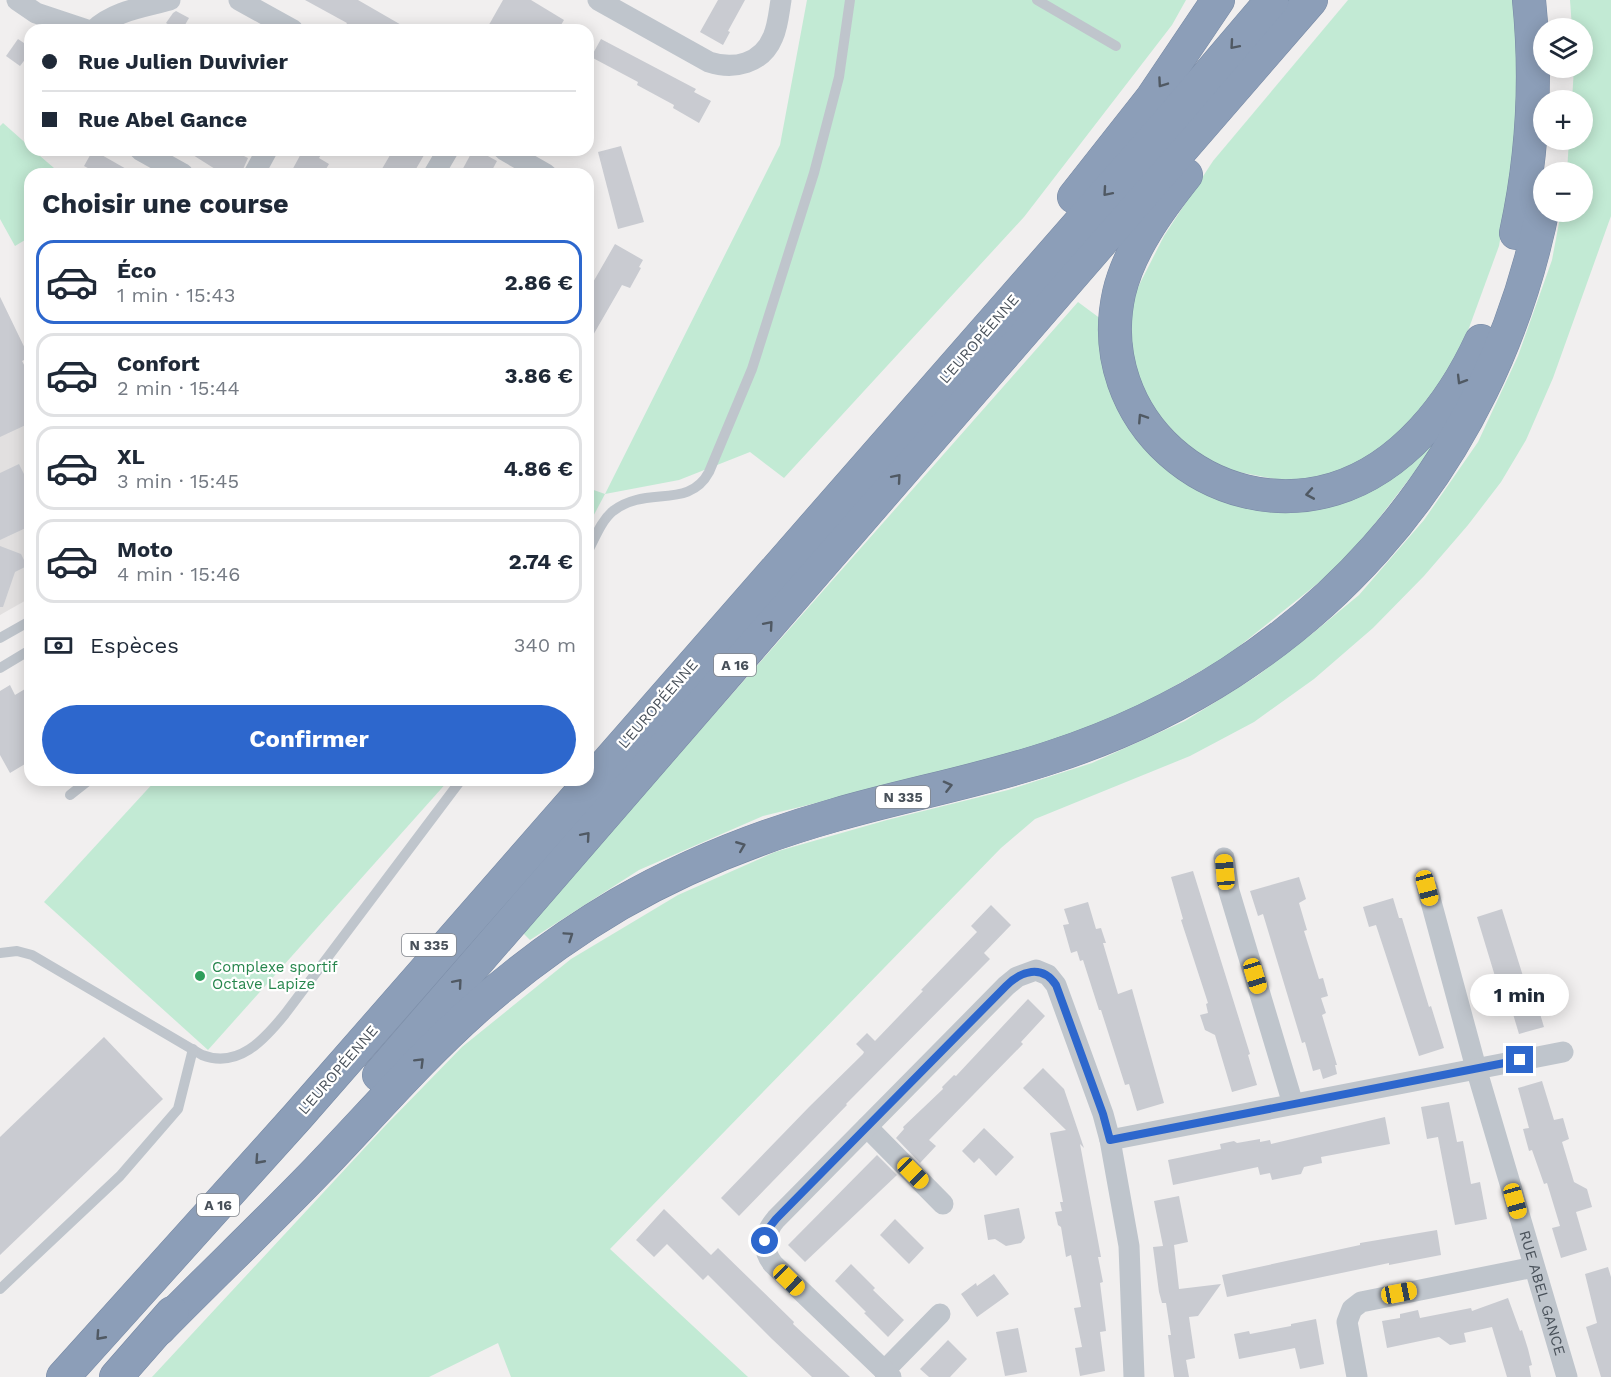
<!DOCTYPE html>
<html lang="fr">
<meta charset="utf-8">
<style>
:root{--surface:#fff;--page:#f2f2f3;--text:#1f2937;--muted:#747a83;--line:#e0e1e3;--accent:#2d67cd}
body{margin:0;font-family:"Work Sans",sans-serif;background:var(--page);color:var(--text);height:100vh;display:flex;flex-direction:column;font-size:22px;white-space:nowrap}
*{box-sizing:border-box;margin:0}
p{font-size:20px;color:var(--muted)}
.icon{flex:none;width:33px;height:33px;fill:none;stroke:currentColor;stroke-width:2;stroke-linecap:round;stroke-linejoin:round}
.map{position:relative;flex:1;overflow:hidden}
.details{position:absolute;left:24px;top:168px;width:570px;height:618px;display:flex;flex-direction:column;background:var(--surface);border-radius:18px;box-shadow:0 3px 15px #0003}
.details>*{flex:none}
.top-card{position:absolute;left:24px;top:24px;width:570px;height:132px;border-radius:18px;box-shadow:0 3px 15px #0003;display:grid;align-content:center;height:132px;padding:0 18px;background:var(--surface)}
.buttons{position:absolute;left:1533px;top:18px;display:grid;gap:12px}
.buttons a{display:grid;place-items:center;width:60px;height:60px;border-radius:50%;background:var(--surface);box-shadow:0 3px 15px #0003;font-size:30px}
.end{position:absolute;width:27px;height:27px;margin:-14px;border:8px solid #2d67cd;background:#fff;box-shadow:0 0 0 3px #fff}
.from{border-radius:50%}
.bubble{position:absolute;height:42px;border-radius:21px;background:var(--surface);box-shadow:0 3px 15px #0003;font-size:20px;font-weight:700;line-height:42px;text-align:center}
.car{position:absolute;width:18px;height:36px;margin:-18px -9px;border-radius:8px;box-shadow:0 0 4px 2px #0007;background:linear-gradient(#f5c518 24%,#345 0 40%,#f5c518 0 76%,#345 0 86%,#f5c518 0)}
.top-card b{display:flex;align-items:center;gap:21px;height:57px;font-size:22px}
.top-card b+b{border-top:2px solid var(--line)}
.top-card i{width:15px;height:15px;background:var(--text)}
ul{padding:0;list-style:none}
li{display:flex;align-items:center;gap:18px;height:84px;margin:0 12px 9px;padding:0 6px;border:3px solid var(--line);border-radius:18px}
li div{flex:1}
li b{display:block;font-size:22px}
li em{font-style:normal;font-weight:700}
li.on{border-color:var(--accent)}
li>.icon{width:54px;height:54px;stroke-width:1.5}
h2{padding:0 18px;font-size:27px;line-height:72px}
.pay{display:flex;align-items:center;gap:15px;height:66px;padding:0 18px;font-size:22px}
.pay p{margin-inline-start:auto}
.cta{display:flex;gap:12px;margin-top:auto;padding:12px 18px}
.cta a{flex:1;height:69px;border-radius:36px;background:var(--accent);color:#fff;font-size:24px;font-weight:700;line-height:69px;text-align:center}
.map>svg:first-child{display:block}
.education{fill:#e2e0e0}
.green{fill:#c2ead4}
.building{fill:#c9cbd1}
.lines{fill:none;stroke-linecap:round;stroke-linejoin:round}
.motorway-casing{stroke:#7789a4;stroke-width:34}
.service{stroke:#bfc5cc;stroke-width:10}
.minor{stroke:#bfc5cc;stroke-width:21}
.motorway{stroke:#8c9eb8;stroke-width:33}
.oneway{stroke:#505963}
.route{stroke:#2d67cd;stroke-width:8}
.leisure-dot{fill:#2e9e5b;stroke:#fff;stroke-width:2}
.labels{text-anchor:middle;stroke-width:4.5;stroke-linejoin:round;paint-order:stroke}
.shield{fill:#fff;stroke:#80858c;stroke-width:1.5}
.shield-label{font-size:14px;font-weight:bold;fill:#49515a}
.street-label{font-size:15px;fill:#49515a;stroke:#fff}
.leisure-label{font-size:15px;fill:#27864d;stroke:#fff;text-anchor:start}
</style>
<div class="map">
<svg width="1611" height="1377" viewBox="0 0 1611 1377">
<rect width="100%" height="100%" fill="#f1efef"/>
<!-- education -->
<polygon class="education" points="0,297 29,357 22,361 30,377 30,598 0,615"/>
<!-- green -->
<g class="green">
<polygon points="807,0 1186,0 1172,25 1024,217 784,478 750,452 679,480 605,494 588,526 588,488 605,494 780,145"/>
<polygon points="1348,0 1516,0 1518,137 1499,246 1469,328 1431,405 1389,442 1342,472 1290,482 1223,469 1188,447 1148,404 1132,364 1132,299 1164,236 1213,161"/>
<polygon points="1570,0 1611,0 1611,216 1553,378 1526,440 1501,482 1468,525 1424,576 1373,628 1314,679 1254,722 1190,756 1035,819 1001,848 610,1249 748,1377 511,1377 498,1343 429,1377 152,1377 386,1125 462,1047 571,959 678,895 775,852 887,820 1008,790 1092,763 1185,721 1257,676 1313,633 1359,595 1424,520 1478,442 1518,356 1552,260 1561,212 1582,212 1582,172 1567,172 1569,140 1582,140 1582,100 1572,100 1574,68 1582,68 1582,28 1572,28"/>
<polygon points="3,123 30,147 30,150 33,150 61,174 30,174 30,237 15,246 0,219 0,126"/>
<polygon points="1078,302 1105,322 1108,361 1224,498 1383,480 1439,440 1347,560 1227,656 1150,700 1073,736 906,781 763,816 639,870 530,940 522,932"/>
<polygon points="156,780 449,780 208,1050 44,902"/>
</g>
<!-- building -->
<g class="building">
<polygon points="305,0 358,0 410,30 343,30 347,23"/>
<polygon points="503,0 531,0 564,20 558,30 486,30"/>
<polygon points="718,0 745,0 728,31 730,32 723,45 700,32"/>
<polygon points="176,11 189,18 182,30 177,30 166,23 173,13"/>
<polygon points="18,39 30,47 30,53 20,66 6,56"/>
<polygon points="601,39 696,89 694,92 711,101 699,123 673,108 674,105 637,85 638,82 591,57"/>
<polygon points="621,146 644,222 618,229 598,152"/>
<polygon points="93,150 135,174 99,174 84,166"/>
<polygon points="185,150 245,150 242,155 248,158 241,174 223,174"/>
<polygon points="303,150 324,150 319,158 329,164 323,174 290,174"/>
<polygon points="393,150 427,150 413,174 379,174"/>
<polygon points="473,150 477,150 497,161 490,174 460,174"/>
<polygon points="615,244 643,260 639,267 641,268 630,288 622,285 588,344 588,291"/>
<polygon points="0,297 29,357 22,361 30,377 30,423 0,437"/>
<polygon points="19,464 30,486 30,526 0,540 0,473"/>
<polygon points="0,546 21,554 27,566 15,572 3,607 0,607"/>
<polygon points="10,685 15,695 30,686 30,761 10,773 0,755 0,691"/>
<polygon points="1193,871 1250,1054 1248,1055 1257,1085 1232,1092 1215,1035 1205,1030 1200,1015 1208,1013 1206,1004 1208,1003 1181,920 1183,919 1171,877"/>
<polygon points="1299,877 1306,899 1299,903 1307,930 1304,931 1319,979 1323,978 1328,996 1321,998 1326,1013 1322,1015 1337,1065 1335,1065 1337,1074 1323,1079 1320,1069 1313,1071 1305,1042 1302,1043 1263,914 1258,916 1250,891"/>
<polygon points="1393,898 1399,918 1402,918 1429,1007 1431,1006 1444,1048 1419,1056 1376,925 1369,927 1363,907"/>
<polygon points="1088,902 1096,929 1101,928 1106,943 1103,943 1118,994 1132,989 1164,1103 1137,1111 1129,1084 1125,1085 1101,1010 1099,1010 1083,960 1080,961 1077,951 1071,953 1063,925 1069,924 1064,909"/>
<polygon points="991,905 1011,925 984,953 990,959 846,1104 847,1105 739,1216 721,1198 810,1106 863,1054 864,1052 856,1044 867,1033 875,1041 923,991 921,990 977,932 971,926"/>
<polygon points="1502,909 1527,989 1532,987 1544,1027 1519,1034 1510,1004 1507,1005 1504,995 1501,996 1477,917"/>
<polygon points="1028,999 1045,1016 1021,1042 1023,1044 929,1140 936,1146 920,1163 896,1138 904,1129 903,1127 943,1089 942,1087 954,1075 956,1076"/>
<polygon points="104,1037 163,1099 0,1255 0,1137"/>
<polygon points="1043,1068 1064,1089 1084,1148 1080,1144 1101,1257 1098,1257 1103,1282 1100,1283 1106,1331 1100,1332 1105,1371 1080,1376 1075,1348 1082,1347 1074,1308 1081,1307 1071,1255 1066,1257 1061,1227 1058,1225 1055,1212 1062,1211 1060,1202 1063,1202 1050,1133 1066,1130 1023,1088"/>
<polygon points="1542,1081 1554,1120 1563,1118 1569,1139 1562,1142 1574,1182 1587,1189 1592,1207 1576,1212 1587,1250 1561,1258 1552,1228 1560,1226 1547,1183 1544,1184 1532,1150 1529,1151 1523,1129 1529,1128 1518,1088"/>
<polygon points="1449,1102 1457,1142 1463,1141 1471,1184 1480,1182 1487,1219 1455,1225 1438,1137 1427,1139 1421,1107"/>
<polygon points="1385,1117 1390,1144 1321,1157 1322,1163 1304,1167 1301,1174 1272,1180 1270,1173 1260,1175 1258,1167 1173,1185 1168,1160 1221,1149 1220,1144 1234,1141 1237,1143 1260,1139 1260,1142 1270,1140 1271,1144"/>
<polygon points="984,1128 1014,1157 996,1176 979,1158 974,1163 962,1151"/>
<polygon points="877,1155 897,1175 805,1262 788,1245"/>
<polygon points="1179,1196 1188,1242 1174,1245 1179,1289 1221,1284 1198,1316 1189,1317 1195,1358 1186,1360 1189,1377 1174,1377 1168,1335 1171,1335 1166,1303 1162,1303 1159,1292 1153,1247 1163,1246 1154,1201"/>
<polygon points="1019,1208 1025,1238 1021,1243 1006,1246 995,1239 988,1240 984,1215"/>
<polygon points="664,1209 711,1255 718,1248 794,1322 793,1324 850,1377 812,1377 772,1339 708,1275 703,1280 667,1244 654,1257 636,1240"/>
<polygon points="895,1219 924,1248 909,1264 880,1235"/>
<polygon points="1437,1230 1441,1255 1389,1265 1389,1263 1227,1297 1222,1275 1360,1245 1360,1243"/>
<polygon points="851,1264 875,1288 873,1290 904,1320 888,1337 864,1313 866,1312 835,1281"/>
<polygon points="1608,1267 1611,1277 1611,1377 1601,1377 1586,1327 1597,1323 1585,1274"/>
<polygon points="994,1274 1009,1294 977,1317 961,1294 976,1283 977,1286"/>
<polygon points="1508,1298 1520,1331 1522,1330 1528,1349 1532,1365 1529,1366 1531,1377 1507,1377 1492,1327 1464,1333 1466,1342 1450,1345 1439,1337 1387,1348 1382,1321 1400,1318 1400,1314 1418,1310 1420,1318 1471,1308 1472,1311"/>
<polygon points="1316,1319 1324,1364 1300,1369 1295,1348 1239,1359 1234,1334 1249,1331 1250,1334 1291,1326 1291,1324"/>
<polygon points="1018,1328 1027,1372 1005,1376 996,1332"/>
<polygon points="948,1340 967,1359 950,1377 929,1377 920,1369"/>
</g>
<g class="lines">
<!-- motorway casing -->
<g class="motorway-casing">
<g id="motorway">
<path d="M1186 175C1159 209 1129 250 1119 293 1091 419 1213 525 1334 489 1403 468 1452 404 1481 341"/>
<polyline points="1074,197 1152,98 1218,0"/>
<path d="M1516 233C1533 155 1537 79 1529 0"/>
<polyline points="379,1075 1311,0"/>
<path d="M159 1329C211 1276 266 1224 318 1170 370 1116 419 1059 475 1009 519 970 568 934 619 904 687 865 760 836 835 815 907 794 981 781 1052 757 1310 673 1492 471 1544 203"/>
<polyline points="63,1377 298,1116 1169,121 1272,0"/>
<polyline points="116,1377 172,1313"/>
</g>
</g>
<!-- service -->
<g class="service">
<polyline points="1037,0 1116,46"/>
<path d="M588 551C595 538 601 521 613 511 646 485 689 510 709 472L752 369 814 173 839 77 850 0"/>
<polyline points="0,638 30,621"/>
<polyline points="0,668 30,650"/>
<polyline points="70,795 89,780"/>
<path d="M0 953 17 951 32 955 202 1055C238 1069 264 1040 285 1014L461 780"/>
<polyline points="0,1289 120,1176 178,1109 193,1049"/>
</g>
<!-- minor -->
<g class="minor">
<polyline points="17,0 36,13 87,30"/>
<polyline points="239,0 293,30"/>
<path d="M598 0 709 62C734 70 762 64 773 37 778 26 779 12 781 0"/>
<path d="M94 30C113 11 145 7 170 0"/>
<polyline points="140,150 183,174"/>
<polyline points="504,150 546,174"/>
<polyline points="254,174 267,150"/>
<polyline points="434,174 448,150"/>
<polyline points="1224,858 1229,891 1293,1104"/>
<path id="s1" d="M1427 887 1476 1068 1567 1377"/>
<polyline points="867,1127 943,1204"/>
<polyline points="1110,1140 1563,1052"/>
<polyline points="884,1371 940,1314"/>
<path d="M891 1377 773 1264C761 1249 764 1233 776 1219L1006 986 1017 977 1036 970 1048 975 1056 985 1103 1114 1110 1140 1129 1246 1134 1377"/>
<polyline points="1357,1377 1347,1322 1352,1309 1361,1302 1534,1267"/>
</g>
<!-- motorway -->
<use href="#motorway" class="motorway"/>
</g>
<!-- one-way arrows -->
<defs><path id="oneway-chevron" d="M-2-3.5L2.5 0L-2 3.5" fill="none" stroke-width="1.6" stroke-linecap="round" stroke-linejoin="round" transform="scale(1.5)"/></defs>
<g class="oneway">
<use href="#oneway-chevron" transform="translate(1234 45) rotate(131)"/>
<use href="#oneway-chevron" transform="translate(1162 83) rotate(125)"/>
<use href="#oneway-chevron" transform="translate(1107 192) rotate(131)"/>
<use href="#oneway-chevron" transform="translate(1461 380) rotate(121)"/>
<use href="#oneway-chevron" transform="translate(1142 418) rotate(-123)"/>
<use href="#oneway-chevron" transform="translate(897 478) rotate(-49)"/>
<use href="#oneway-chevron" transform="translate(1310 494) rotate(170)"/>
<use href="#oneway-chevron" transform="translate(769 625) rotate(-49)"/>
<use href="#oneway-chevron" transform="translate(948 786) rotate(-14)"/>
<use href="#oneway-chevron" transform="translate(586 836) rotate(-49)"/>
<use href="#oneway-chevron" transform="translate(741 846) rotate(-22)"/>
<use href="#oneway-chevron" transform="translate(569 936) rotate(-34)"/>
<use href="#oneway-chevron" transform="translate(458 983) rotate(-49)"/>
<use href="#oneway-chevron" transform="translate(420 1062) rotate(-45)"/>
<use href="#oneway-chevron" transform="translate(259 1160) rotate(132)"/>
<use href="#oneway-chevron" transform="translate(100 1336) rotate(132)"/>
</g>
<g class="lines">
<!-- route -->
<path class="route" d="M765 1241 768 1229 776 1219 1006 986C1021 971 1042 964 1056 985L1103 1114 1110 1140 1520 1060"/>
</g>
<!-- markers -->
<circle class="leisure-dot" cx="200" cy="976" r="6"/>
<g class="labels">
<!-- shield labels -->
<g class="shield">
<rect x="714" y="654" width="42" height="22" rx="4.5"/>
<rect x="876" y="786" width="54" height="22" rx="4.5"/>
<rect x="402" y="934" width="54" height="22" rx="4.5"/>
<rect x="197" y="1194" width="42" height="22" rx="4.5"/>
</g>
<g class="shield-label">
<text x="735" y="670">A 16</text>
<text x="903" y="802">N 335</text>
<text x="429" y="950">N 335</text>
<text x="218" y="1210">A 16</text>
</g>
<!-- street labels -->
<g class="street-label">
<text transform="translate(979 339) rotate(-49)" y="5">L'EUROPÉENNE</text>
<text transform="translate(658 704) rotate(-49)" y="5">L'EUROPÉENNE</text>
<text transform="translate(338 1070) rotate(-49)" y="5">L'EUROPÉENNE</text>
<text dy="5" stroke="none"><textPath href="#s1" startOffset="422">RUE ABEL GANCE</textPath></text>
</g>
<!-- leisure labels -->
<g class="leisure-label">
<text x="212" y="972">Complexe sportif<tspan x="212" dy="17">Octave Lapize</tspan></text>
</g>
</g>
</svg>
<div class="buttons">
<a><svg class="icon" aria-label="layers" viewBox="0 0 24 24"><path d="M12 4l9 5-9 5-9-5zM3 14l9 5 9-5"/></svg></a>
<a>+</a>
<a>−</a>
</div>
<i class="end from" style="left:765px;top:1241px"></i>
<i class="end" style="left:1520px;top:1060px"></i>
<div class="bubble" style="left:1470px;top:974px;width:99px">1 min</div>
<i class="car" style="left:1225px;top:872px;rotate:355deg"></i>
<i class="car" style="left:1427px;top:888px;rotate:165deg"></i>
<i class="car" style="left:1255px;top:976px;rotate:163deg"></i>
<i class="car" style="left:913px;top:1173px;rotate:135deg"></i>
<i class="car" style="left:1515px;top:1201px;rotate:164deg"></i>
<i class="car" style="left:789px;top:1280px;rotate:134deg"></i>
<i class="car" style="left:1399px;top:1293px;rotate:79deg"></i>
<div class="top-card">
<b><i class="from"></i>Rue Julien Duvivier</b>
<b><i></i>Rue Abel Gance</b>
</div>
<section class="details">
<h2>Choisir une course</h2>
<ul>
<li class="on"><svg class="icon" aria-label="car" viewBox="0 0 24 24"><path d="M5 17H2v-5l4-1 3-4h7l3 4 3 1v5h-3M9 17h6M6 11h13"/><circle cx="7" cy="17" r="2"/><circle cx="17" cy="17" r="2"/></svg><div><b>Éco</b><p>1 min · 15:43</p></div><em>2.86 €</em></li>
<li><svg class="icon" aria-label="car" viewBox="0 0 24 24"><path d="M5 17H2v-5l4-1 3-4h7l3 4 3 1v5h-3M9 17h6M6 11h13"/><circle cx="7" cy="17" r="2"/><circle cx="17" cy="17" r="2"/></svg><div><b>Confort</b><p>2 min · 15:44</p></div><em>3.86 €</em></li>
<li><svg class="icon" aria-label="car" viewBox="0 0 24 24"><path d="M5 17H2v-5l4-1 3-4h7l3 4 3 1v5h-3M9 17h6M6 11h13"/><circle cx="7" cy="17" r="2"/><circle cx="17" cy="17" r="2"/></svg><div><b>XL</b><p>3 min · 15:45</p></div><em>4.86 €</em></li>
<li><svg class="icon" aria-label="car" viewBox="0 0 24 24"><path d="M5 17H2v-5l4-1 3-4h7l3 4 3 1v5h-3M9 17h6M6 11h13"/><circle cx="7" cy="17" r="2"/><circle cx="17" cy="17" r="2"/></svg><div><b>Moto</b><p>4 min · 15:46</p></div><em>2.74 €</em></li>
</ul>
<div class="pay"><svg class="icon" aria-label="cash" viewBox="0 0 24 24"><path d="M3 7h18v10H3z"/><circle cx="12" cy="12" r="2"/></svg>Espèces<p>340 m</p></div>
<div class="cta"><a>Confirmer</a></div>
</section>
</div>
